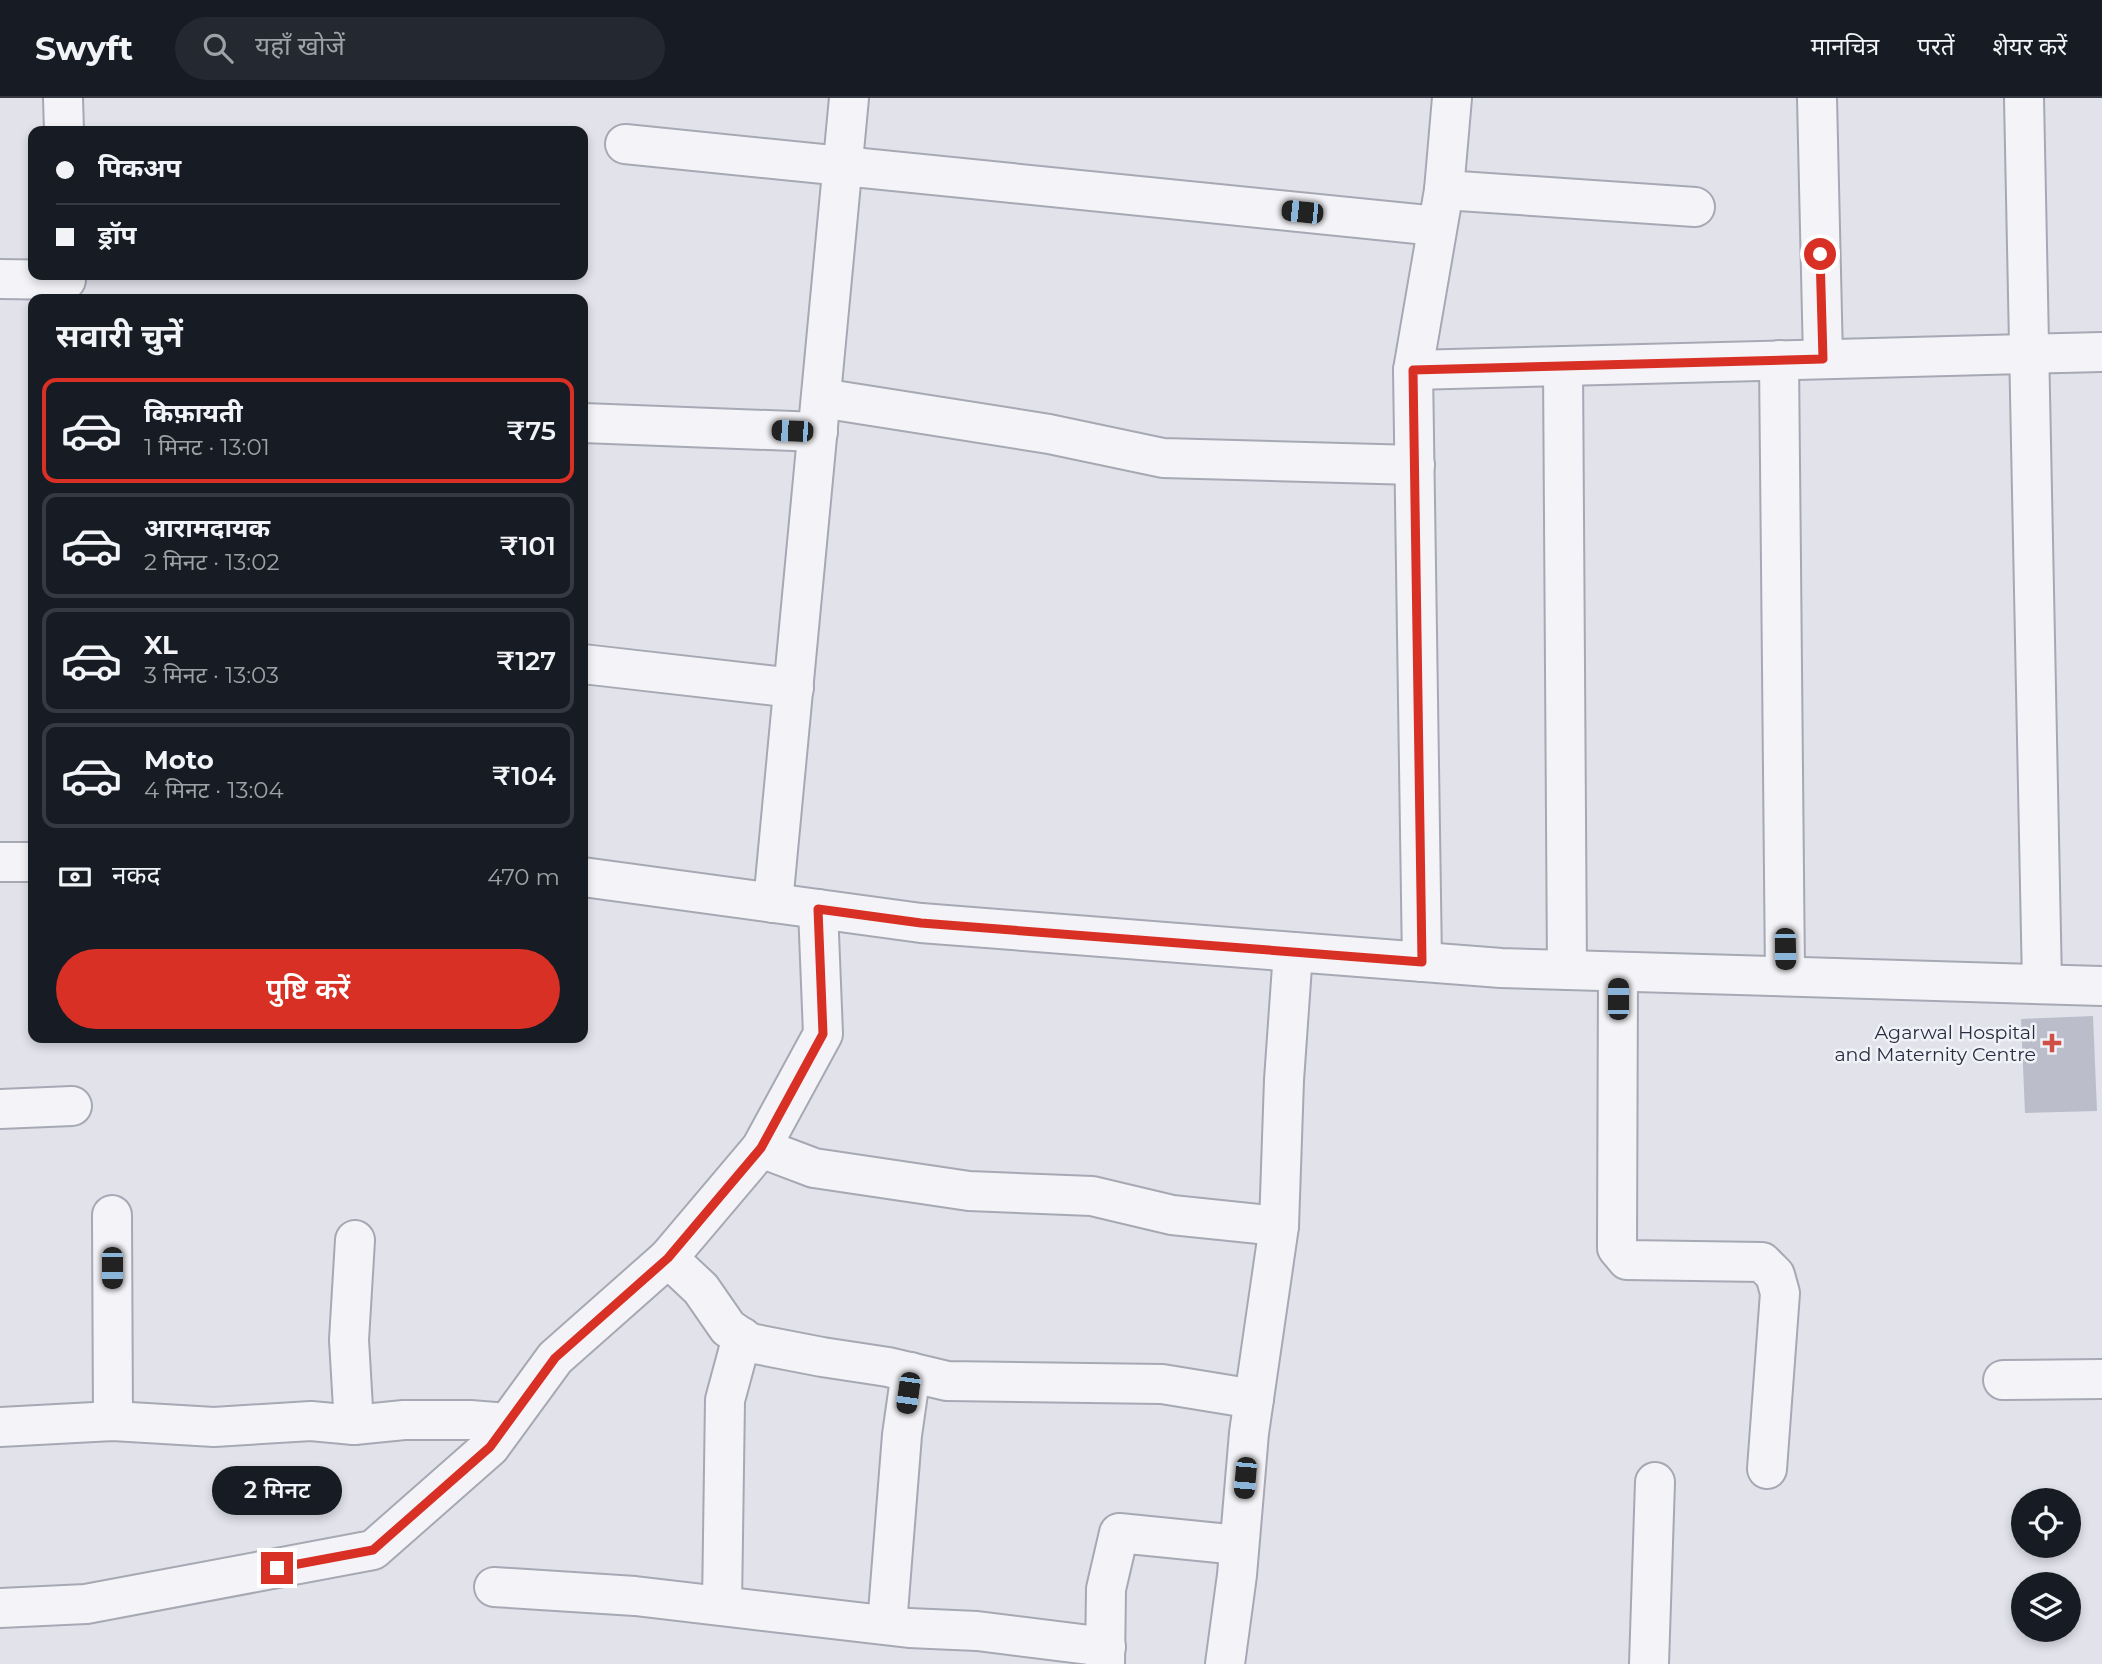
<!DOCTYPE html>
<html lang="hi">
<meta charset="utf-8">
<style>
:root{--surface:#171b24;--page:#242831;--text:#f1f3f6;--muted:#9ea1a6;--line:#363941;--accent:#d93025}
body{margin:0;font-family:Montserrat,"Noto Sans Devanagari",sans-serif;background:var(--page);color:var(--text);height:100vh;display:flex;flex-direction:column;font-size:26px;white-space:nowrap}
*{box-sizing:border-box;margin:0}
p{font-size:23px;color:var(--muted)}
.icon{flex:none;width:38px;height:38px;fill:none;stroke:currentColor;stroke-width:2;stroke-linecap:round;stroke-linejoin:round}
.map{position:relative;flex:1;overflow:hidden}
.details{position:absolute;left:28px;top:196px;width:560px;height:749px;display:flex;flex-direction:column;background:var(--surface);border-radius:14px;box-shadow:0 4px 10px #0003}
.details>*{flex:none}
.hud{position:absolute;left:28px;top:28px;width:560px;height:154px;border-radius:14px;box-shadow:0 4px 10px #0003;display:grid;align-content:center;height:154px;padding:0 28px;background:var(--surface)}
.controls{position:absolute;left:2011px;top:1390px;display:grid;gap:14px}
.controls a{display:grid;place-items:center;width:70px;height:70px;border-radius:50%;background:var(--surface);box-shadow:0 4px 10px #0003;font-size:35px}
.end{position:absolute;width:32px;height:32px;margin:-16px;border:9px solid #d93025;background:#fff;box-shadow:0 0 0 4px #fff}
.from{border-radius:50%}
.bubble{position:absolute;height:49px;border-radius:24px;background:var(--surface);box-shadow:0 4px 10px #0003;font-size:23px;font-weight:600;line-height:49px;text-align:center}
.car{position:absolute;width:21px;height:42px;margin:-21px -10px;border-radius:9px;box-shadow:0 0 5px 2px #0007;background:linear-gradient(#222 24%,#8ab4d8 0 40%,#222 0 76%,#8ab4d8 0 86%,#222 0)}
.hud b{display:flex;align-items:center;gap:24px;height:66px;font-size:26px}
.hud b+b{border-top:2px solid var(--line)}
.hud i{width:18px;height:18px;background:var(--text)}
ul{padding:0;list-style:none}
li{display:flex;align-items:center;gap:21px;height:105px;margin:0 14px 10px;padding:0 14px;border:4px solid var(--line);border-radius:14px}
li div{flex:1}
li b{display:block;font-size:26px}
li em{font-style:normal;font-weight:600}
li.selected{border-color:var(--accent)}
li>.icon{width:63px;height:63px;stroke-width:1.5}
h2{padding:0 28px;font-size:32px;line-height:84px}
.pay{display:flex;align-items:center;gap:18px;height:77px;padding:0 28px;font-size:26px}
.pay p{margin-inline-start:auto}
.button{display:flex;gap:14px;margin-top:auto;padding:14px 28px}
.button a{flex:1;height:80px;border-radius:42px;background:var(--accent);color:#fff;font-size:28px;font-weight:600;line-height:80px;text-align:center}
header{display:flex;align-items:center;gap:42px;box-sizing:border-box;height:98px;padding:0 35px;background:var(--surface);border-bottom:2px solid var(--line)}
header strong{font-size:33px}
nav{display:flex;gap:38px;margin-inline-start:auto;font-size:24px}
.search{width:490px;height:63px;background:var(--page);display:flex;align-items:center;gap:18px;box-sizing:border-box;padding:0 24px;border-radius:38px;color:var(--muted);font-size:26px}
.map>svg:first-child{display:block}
.building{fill:#bbbdca}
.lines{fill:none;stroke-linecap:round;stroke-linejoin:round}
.minor-casing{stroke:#a6a8b4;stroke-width:42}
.minor{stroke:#f4f4f8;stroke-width:38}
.route{stroke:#d93025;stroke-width:9}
.poi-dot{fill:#cf4e46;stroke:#f0f2f7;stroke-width:2.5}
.labels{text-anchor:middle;stroke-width:5;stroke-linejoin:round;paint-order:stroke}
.poi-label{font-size:19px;fill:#292d41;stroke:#f0f2f7;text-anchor:end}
</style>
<header>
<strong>Swyft</strong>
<div class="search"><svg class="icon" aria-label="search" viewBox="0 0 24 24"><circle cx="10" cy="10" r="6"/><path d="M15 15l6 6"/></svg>यहाँ खोजें</div>
<nav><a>मानचित्र</a><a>परतें</a><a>शेयर करें</a></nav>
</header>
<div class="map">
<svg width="2102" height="1566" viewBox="0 0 2102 1566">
<rect width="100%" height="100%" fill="#e1e2ea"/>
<!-- building -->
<polygon class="building" points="2093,918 2097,1013 2025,1015 2021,921"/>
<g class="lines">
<!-- minor casing -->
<g class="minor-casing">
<g id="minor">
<polyline points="63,0 64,33"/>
<polyline points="1817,0 1823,261"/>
<polyline points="2024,0 2042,886"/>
<polyline points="625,46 1437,128"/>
<polyline points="1444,92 1695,109"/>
<polyline points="0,181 66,182"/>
<polyline points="1779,262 1785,878"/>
<polyline points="1563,268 1567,872"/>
<polyline points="1413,272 2102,254"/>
<polyline points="821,300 1049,336 1163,360 1415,367"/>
<polyline points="583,325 818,334"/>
<polyline points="583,566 794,590"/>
<polyline points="0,764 33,764"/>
<polyline points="583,779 921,825 1501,870 2102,888"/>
<polyline points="773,805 849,0"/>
<polyline points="1422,864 1413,272 1444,92 1452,0"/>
<polyline points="1618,874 1617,1150 1627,1162 1762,1164 1775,1177 1780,1195 1767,1371"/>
<polyline points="0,1011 72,1008"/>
<polyline points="761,1050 814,1070 969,1093 1092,1098 1172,1117 1279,1128"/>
<polyline points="112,1117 113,1323"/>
<polyline points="668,1160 701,1191 728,1230 750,1245 822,1259 888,1269 947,1283 1162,1286 1254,1301"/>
<polyline points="2003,1282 2102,1281"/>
<polyline points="354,1327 349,1242 355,1142"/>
<polyline points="0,1329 113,1323 214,1329 311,1323 354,1327 404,1322 470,1322 507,1325"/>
<polyline points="494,1489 635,1498 909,1530 977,1533 1106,1549"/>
<polyline points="722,1507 725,1302 742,1239"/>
<polyline points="0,1510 86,1506 373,1452 490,1349 555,1260 668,1160 761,1050 823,936 818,811"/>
<polyline points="887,1527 902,1337 911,1274"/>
<polyline points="1105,1566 1106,1491 1119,1435 1239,1447"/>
<polyline points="1225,1566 1237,1477 1249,1335 1279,1128 1284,982 1293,854"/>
<polyline points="1649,1566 1655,1384"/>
</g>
</g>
<!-- minor -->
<use href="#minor" class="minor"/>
</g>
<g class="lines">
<!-- route -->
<polyline class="route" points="277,1470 373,1452 490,1349 555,1260 668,1160 761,1050 823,936 818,811 921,825 1422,864 1413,272 1823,261 1820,156"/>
</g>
<!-- markers -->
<path class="poi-dot" d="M2048.5 934.5h7v7h7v7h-7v7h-7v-7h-7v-7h7z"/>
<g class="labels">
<!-- poi labels -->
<g class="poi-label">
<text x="2036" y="941">Agarwal Hospital<tspan x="2036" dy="22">and Maternity Centre</tspan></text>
</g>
</g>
</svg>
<div class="controls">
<a><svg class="icon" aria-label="locate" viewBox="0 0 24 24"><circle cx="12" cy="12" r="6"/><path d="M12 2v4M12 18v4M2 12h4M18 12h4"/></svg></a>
<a><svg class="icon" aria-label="layers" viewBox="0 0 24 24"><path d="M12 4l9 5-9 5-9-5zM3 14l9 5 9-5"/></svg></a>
</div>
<i class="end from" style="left:1820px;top:156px"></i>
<i class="end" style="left:277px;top:1470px"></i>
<div class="bubble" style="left:212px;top:1368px;width:130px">2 मिनट</div>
<i class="car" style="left:1302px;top:114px;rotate:276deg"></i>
<i class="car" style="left:792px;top:333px;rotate:272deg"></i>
<i class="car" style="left:1785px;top:851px;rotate:179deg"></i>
<i class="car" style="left:1618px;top:901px;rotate:0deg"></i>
<i class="car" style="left:112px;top:1170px;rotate:180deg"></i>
<i class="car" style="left:908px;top:1295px;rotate:188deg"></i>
<i class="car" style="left:1245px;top:1380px;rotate:185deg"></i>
<div class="hud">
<b><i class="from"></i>पिकअप</b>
<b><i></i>ड्रॉप</b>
</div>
<section class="details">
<h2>सवारी चुनें</h2>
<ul>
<li class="selected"><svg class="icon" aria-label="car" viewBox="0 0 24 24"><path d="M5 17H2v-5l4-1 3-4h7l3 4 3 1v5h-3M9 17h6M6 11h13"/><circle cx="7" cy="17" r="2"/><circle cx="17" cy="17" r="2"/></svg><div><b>किफ़ायती</b><p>1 मिनट · 13:01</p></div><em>₹75</em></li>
<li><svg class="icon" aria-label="car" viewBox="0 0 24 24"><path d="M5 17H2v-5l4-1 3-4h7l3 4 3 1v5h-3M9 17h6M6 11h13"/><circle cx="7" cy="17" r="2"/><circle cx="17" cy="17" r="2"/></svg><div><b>आरामदायक</b><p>2 मिनट · 13:02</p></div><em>₹101</em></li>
<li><svg class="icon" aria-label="car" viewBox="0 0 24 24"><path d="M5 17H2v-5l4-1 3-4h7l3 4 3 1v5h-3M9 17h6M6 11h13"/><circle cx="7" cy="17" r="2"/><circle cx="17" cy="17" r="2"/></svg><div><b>XL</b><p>3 मिनट · 13:03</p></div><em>₹127</em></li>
<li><svg class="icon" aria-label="car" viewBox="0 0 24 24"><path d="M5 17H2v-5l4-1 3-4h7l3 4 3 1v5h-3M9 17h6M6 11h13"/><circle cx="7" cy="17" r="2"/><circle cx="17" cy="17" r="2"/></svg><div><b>Moto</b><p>4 मिनट · 13:04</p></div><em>₹104</em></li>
</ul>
<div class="pay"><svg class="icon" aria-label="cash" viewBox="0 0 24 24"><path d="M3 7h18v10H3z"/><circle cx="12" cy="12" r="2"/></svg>नकद<p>470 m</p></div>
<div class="button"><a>पुष्टि करें</a></div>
</section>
</div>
